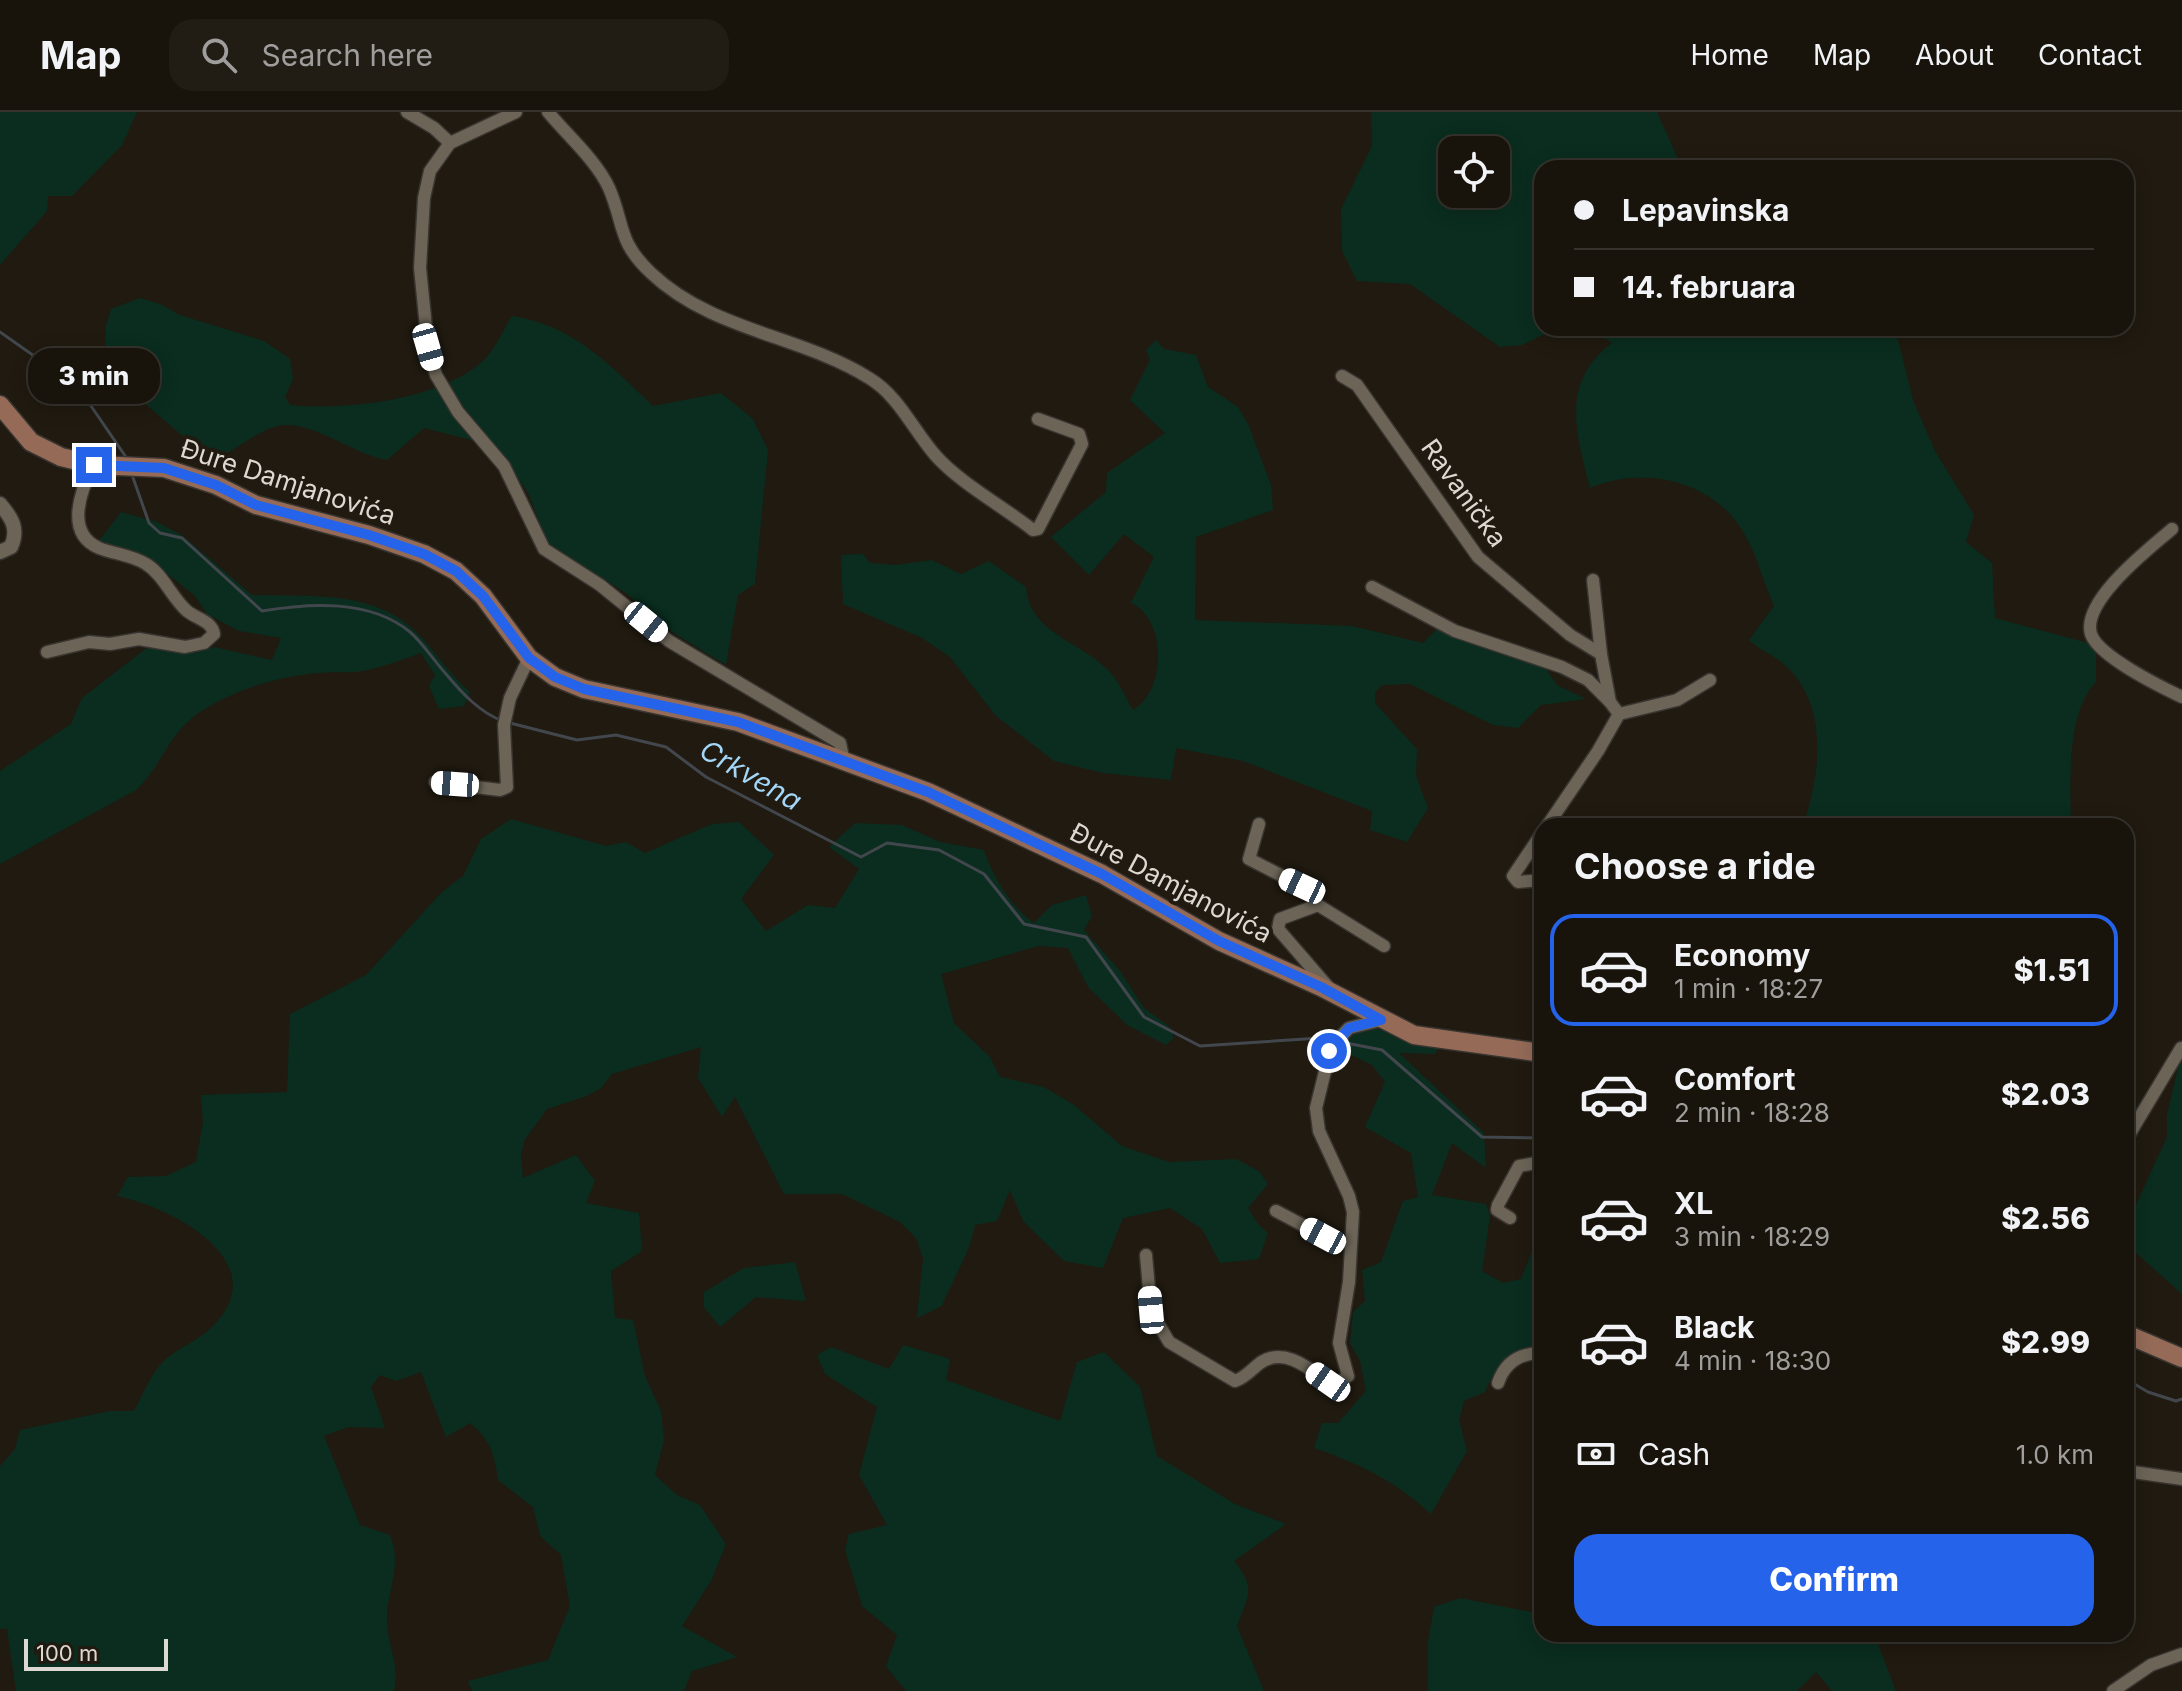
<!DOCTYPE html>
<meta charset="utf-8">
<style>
:root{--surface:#18140c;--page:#211d15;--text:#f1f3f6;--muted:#9f9e9d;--line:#36332d;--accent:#2563eb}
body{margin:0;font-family:Inter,sans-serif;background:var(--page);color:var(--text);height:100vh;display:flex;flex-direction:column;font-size:30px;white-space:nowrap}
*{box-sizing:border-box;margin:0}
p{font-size:26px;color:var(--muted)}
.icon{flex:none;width:44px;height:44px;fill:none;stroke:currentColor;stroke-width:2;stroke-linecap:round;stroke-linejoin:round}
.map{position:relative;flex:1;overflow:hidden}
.side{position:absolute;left:1534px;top:706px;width:600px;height:824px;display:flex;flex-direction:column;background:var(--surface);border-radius:24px;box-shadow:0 4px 20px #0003,0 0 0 2px var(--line)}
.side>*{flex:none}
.banner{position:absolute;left:1534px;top:48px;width:600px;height:176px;border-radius:24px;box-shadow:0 4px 20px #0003,0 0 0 2px var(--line);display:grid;align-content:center;height:176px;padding:0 40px;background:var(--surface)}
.buttons{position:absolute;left:1438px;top:24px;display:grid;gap:16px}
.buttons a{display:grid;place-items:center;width:72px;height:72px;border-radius:16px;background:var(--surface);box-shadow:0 4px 20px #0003,0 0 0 2px var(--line);font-size:40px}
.scale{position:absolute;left:24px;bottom:20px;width:144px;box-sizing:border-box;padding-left:8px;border:4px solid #ddd9d2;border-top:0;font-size:22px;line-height:28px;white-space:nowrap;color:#ddd9d2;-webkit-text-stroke:6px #201a10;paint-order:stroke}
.end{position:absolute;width:36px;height:36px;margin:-18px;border:10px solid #2563eb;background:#fff;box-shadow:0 0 0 4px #fff}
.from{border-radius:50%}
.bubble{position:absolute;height:56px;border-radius:24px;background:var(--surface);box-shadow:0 4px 20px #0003,0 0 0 2px var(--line);font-size:26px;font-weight:800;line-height:56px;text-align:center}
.car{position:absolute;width:24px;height:48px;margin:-24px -12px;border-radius:10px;box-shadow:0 0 6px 2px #0007;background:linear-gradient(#fff 24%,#345 0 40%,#fff 0 76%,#345 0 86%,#fff 0)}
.banner b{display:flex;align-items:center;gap:28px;height:76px;font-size:30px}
.banner b+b{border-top:2px solid var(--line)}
.banner i{width:20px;height:20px;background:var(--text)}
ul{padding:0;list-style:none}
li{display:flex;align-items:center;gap:24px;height:112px;margin:0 16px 12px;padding:0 24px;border:4px solid transparent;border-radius:24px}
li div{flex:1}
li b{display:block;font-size:30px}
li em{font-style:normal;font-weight:800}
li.current{border-color:var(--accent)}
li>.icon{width:72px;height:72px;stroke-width:1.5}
h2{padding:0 40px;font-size:36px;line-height:96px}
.pay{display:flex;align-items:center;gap:20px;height:88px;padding:0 40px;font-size:30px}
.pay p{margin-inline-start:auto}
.button{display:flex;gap:16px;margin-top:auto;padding:16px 40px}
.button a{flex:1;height:92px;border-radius:24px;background:var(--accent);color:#fff;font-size:32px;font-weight:800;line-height:92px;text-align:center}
header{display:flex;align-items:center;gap:48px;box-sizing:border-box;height:112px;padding:0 40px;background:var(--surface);border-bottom:2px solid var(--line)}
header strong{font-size:38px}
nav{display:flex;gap:44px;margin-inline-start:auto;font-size:28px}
.search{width:560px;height:72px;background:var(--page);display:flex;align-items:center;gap:20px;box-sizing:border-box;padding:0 28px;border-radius:24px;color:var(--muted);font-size:30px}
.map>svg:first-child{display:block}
.green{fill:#0a2d1f;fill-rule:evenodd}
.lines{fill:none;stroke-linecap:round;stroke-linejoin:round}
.stream{stroke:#42474d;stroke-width:3}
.minor-casing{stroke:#38342f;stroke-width:15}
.tertiary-casing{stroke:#38342f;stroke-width:17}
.primary-casing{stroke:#38342f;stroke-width:21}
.minor{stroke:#6b6457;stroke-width:12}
.tertiary{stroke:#6b6457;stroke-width:14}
.primary{stroke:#956b58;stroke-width:18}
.route{stroke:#2563eb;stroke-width:10}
.labels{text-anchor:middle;stroke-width:8;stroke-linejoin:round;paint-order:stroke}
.street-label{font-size:26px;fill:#ddd9d2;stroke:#201a10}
.water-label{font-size:28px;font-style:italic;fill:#a3d6f7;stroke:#201a10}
</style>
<header>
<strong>Map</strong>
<div class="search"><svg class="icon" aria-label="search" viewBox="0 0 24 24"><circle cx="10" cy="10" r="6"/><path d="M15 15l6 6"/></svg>Search here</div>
<nav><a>Home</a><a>Map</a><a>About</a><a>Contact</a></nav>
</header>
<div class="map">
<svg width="2182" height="1579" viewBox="0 0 2182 1579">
<rect width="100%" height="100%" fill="#201a10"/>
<!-- green -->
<g class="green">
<polygon points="0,0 137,0 122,33 72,84 48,84 47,99 0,153"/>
<path d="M1371 0H1657L1682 56H1542V216H1557L1522 233 1500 235 1410 172 1357 169 1342 139 1341 97 1372 34ZM1452 38H1496V82H1452Z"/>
<path d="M140 186 160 192 180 203 264 229 290 247 293 267 285 285 290 293C344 299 445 288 486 246 496 235 504 217 512 204 573 213 610 253 653 294L721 281 753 307 768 338 755 472 738 483 726 553 672 520 627 482 548 431 528 381 502 342 475 329 424 316 387 348C353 343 307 304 274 315 255 321 237 337 218 346L201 340 104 256 106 213 111 197Z"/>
<path d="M1590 216H1895L1913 288 1935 339 1974 403 1966 430 1992 451 1995 506 2096 533V570C2066 601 2070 673 2071 714H1803C1820 664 1830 594 1785 553 1774 543 1760 539 1749 528L1774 494C1764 472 1758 446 1746 425 1717 369 1644 352 1590 376 1576 321 1560 270 1612 231Z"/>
<path d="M1156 228 1164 237 1196 243 1208 275 1238 295 1248 312 1271 373 1273 398 1196 425 1195 508 1352 514 1423 531 1437 517 1544 554 1557 573 1586 587 1541 593 1518 616 1493 613 1410 572 1382 573 1375 581V591L1417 637 1416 664 1428 696 1407 730 1370 718 1372 699 1243 649 1176 636 1171 668 1103 661 1054 649 996 604 950 545 922 526 843 492 841 443 863 442 870 451 895 453 932 448 961 462 989 449 1026 475C1029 520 1078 529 1106 556 1118 566 1125 585 1133 598 1166 579 1168 508 1131 491L1154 445 1124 422 1089 463 1051 425 1106 380 1107 361 1165 321 1130 288 1150 248 1146 238Z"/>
<path d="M121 400 157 410 182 423 252 483C304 485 364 478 407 512 431 531 446 560 470 580L464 594 439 597 429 574 435 563 421 541C403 547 386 554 368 558 352 562 335 559 318 561 276 565 232 578 197 602 168 623 161 655 136 678L0 752V659L71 612 82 586 148 535 194 541 214 535 272 548 281 526 239 519 207 502 195 484 154 451 98 430Z"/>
<path d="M511 707 606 734 626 730 645 741 712 712 739 710 774 743 741 787 766 819 808 793 835 796 859 757 829 735 855 711 902 713 940 730 984 738C993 765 1011 795 1034 811L1052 793 1086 783 1092 804 1084 818 1120 859 1144 896 1170 915 1174 926 1166 933 1127 913 1088 875 1068 836 1038 834 941 862 954 911 990 945 1000 965 1044 975 1074 993 1122 1034 1169 1050 1236 1047 1259 1059 1268 1072 1248 1096 1258 1112 1268 1121 1259 1147 1220 1151 1202 1117 1170 1096 1123 1106 1103 1156 1064 1149 1023 1109 1010 1078 997 1109 975 1113C970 1142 953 1166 942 1194L917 1206 923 1146 916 1126 900 1110 842 1082H784L735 985 722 1005 698 966 701 935 612 962 601 976 587 984 547 997 524 1029 521 1043 523 1066 576 1043 595 1069 586 1091 639 1101 642 1139 611 1159 615 1206 633 1208 645 1264 661 1299 664 1328 655 1363 677 1383 700 1393 726 1432 711 1469 682 1514 737 1545 692 1559 684 1579H472L468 1569 548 1548 570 1494 561 1443 540 1424 533 1395 498 1368C495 1343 490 1327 470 1311L446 1325 421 1260 396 1269 380 1263 371 1275 385 1316 348 1315 324 1324 360 1413 390 1423C403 1455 386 1479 387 1510 388 1535 400 1554 394 1579H16L7 1517H0V1354L15 1337 20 1318 110 1299H134C143 1282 152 1259 166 1247 180 1235 199 1228 212 1215 278 1150 171 1095 117 1084L128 1065 166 1064 196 1050 203 1010 201 983 287 980 290 902 366 863 442 780 463 764 481 727Z"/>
<path d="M1354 916 1388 918 1439 936 1435 942 1399 941 1484 1021 1486 1056 1452 1031 1432 1083 1486 1092 1490 1104 1482 1159 1503 1171 1521 1167 1542 1113V1236C1510 1235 1497 1252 1485 1280L1464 1289 1459 1308 1467 1339 1431 1402C1397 1370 1358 1351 1314 1336L1322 1311H1338L1366 1279 1360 1249 1350 1231 1353 1200 1365 1189 1362 1158 1381 1150 1403 1089 1418 1085 1411 1041 1365 1015 1385 970 1372 953 1334 935Z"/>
<polygon points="2182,939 2182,1182 2135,1140 2135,1095 2167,1025 2167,1003"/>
<polygon points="795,1150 806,1189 756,1185 720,1215 704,1195 704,1180 744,1156"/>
<path d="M903 1233 950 1247 946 1268 1060 1309 1077 1250 1104 1240 1140 1275 1157 1344 1235 1392 1286 1412 1234 1449C1257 1476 1248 1484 1237 1514L1264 1579H906L886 1554 897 1523 862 1494 845 1438 849 1422 887 1413 859 1363 877 1295 825 1262 817 1243 831 1235 889 1257Z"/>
<polygon points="1460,1486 1542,1502 1542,1522 1874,1522 1896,1579 1832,1579 1816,1560 1797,1579 1428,1579 1428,1529 1434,1495"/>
</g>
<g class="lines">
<!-- stream -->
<g class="stream">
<polyline points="0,220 78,275 128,348"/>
<path d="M131 360 149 411 160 421 182 426 262 499C310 491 370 487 410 520 423 531 434 549 446 562 461 580 480 601 503 609"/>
<polyline points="510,611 577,628 616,623 666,635 706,665 861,745 887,731 939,738 984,762 1024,812 1086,825 1144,905 1200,934 1320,926 1333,928"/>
<polyline points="1341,930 1382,938 1482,1025 1542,1026"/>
<polyline points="2126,1267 2148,1280 2176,1289 2182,1287"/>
</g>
<!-- minor casing -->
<g class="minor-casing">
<g id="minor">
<polyline points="407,0 434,16 450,31"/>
<polyline points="516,0 450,31 430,59 424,86 420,156 428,235 436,263 458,300 504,354 544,437 600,473 669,529 840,631 844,650"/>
<path d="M548 0C567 23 596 48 609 76 625 113 617 129 651 161 712 219 800 223 869 266 899 284 913 318 936 344 960 371 1004 395 1033 418L1038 417 1082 332 1079 322 1038 307"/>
<polyline points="1342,264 1357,273 1478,445 1570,523 1601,542 1610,590 1619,602 1598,639 1547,714"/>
<path d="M2172 417C2150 436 2081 489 2091 522 2098 544 2161 575 2182 585"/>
<polyline points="1593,468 1601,542"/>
<polyline points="1372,475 1455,519 1562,555 1588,568 1610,590"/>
<path d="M47 540 89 530 110 532 139 527 185 535 204 531 214 522C212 509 197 507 187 499 172 486 163 462 146 452 132 443 114 442 99 436 64 421 81 377 94 353"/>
<polyline points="1619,602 1677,588 1710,568"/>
<polyline points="435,670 500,678 507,675 504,613 510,586 529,546"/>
<polyline points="1259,712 1249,747 1302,774 1318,793"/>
<polyline points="1542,721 1513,764 1518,770 1542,768"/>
<polyline points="1329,876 1278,817 1280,807 1318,793 1384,834"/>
<polyline points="2126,1028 2181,936"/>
<polyline points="1276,1099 1331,1128 1351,1131"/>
<polyline points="1510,1106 1497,1098 1498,1093 1519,1054 1542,1050"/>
<path d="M1146 1143 1151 1199 1169 1230 1235 1269C1245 1266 1252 1257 1260 1251 1286 1233 1313 1260 1334 1274L1348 1264 1339 1231 1349 1170 1353 1100 1349 1084 1319 1019 1316 996 1331 935 1349 916 1381 908"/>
<path d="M1498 1271C1505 1250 1520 1241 1542 1241"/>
<polyline points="2126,1359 2182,1367"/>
<polyline points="2113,1579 2151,1553 2182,1542"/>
</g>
</g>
<!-- tertiary casing -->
<g class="tertiary-casing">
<path id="tertiary" d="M0 392C12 406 19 417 11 435L0 440"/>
</g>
<!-- primary casing -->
<g class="primary-casing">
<g id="primary">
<polyline points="0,293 31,330 61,345 94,353 164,356 216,373 256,393 369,423 424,442 456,459 483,484 529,546 555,565 584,577 738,610 928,680 1102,762 1219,829 1321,875 1414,923 1542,941"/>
<polyline points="2126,1222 2182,1246"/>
</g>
</g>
<!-- minor -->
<use href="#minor" class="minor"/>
<!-- tertiary -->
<use href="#tertiary" class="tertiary"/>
<!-- primary -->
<use href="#primary" class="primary"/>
</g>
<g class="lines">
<!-- route -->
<polyline class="route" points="94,353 164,356 216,373 256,393 369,423 424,442 456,459 483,484 529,546 555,565 584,577 738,610 928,680 1102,762 1219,829 1321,875 1381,908 1349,916 1329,939"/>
</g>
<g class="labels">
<!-- street labels -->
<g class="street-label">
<text transform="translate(288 370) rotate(18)" y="9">Đure Damjanovića</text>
<text transform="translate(1464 381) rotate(54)" y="9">Ravanička</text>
<text transform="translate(1171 771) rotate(28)" y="9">Đure Damjanovića</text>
</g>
<!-- water labels -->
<g class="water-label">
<text transform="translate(751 663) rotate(30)" y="10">Crkvena</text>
</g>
</g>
</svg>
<div class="buttons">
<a><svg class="icon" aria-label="locate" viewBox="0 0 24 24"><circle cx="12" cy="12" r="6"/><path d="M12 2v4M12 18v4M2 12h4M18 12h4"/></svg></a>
</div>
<div class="scale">100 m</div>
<i class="end from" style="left:1329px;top:939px"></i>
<i class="end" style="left:94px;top:353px"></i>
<div class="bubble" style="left:28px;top:236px;width:132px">3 min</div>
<i class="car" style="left:428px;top:235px;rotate:164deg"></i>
<i class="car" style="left:646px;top:510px;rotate:129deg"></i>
<i class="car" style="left:455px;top:672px;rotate:274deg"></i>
<i class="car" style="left:1302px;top:774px;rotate:295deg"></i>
<i class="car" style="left:1323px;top:1124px;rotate:298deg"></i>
<i class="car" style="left:1151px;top:1198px;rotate:355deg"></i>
<i class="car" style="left:1328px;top:1270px;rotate:305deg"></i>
<div class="banner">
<b><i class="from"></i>Lepavinska</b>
<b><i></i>14. februara</b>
</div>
<section class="side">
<h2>Choose a ride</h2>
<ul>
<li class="current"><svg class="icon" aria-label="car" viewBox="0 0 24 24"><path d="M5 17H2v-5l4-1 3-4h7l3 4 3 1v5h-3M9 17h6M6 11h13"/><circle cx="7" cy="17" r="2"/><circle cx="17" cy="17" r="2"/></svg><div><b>Economy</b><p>1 min · 18:27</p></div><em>$1.51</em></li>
<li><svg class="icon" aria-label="car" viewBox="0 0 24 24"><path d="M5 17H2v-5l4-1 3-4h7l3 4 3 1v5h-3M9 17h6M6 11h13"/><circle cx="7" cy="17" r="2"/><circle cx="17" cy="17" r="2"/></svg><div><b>Comfort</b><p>2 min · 18:28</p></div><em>$2.03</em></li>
<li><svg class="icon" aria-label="car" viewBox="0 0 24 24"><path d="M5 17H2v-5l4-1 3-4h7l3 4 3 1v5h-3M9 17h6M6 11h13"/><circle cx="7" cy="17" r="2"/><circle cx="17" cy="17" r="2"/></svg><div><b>XL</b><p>3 min · 18:29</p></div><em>$2.56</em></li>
<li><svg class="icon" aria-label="car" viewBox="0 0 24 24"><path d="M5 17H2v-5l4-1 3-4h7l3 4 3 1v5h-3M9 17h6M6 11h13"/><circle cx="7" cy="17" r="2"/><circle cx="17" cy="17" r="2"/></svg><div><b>Black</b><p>4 min · 18:30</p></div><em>$2.99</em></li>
</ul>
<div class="pay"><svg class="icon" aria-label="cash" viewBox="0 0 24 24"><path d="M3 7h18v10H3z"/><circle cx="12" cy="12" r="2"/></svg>Cash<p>1.0 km</p></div>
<div class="button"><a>Confirm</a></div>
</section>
</div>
